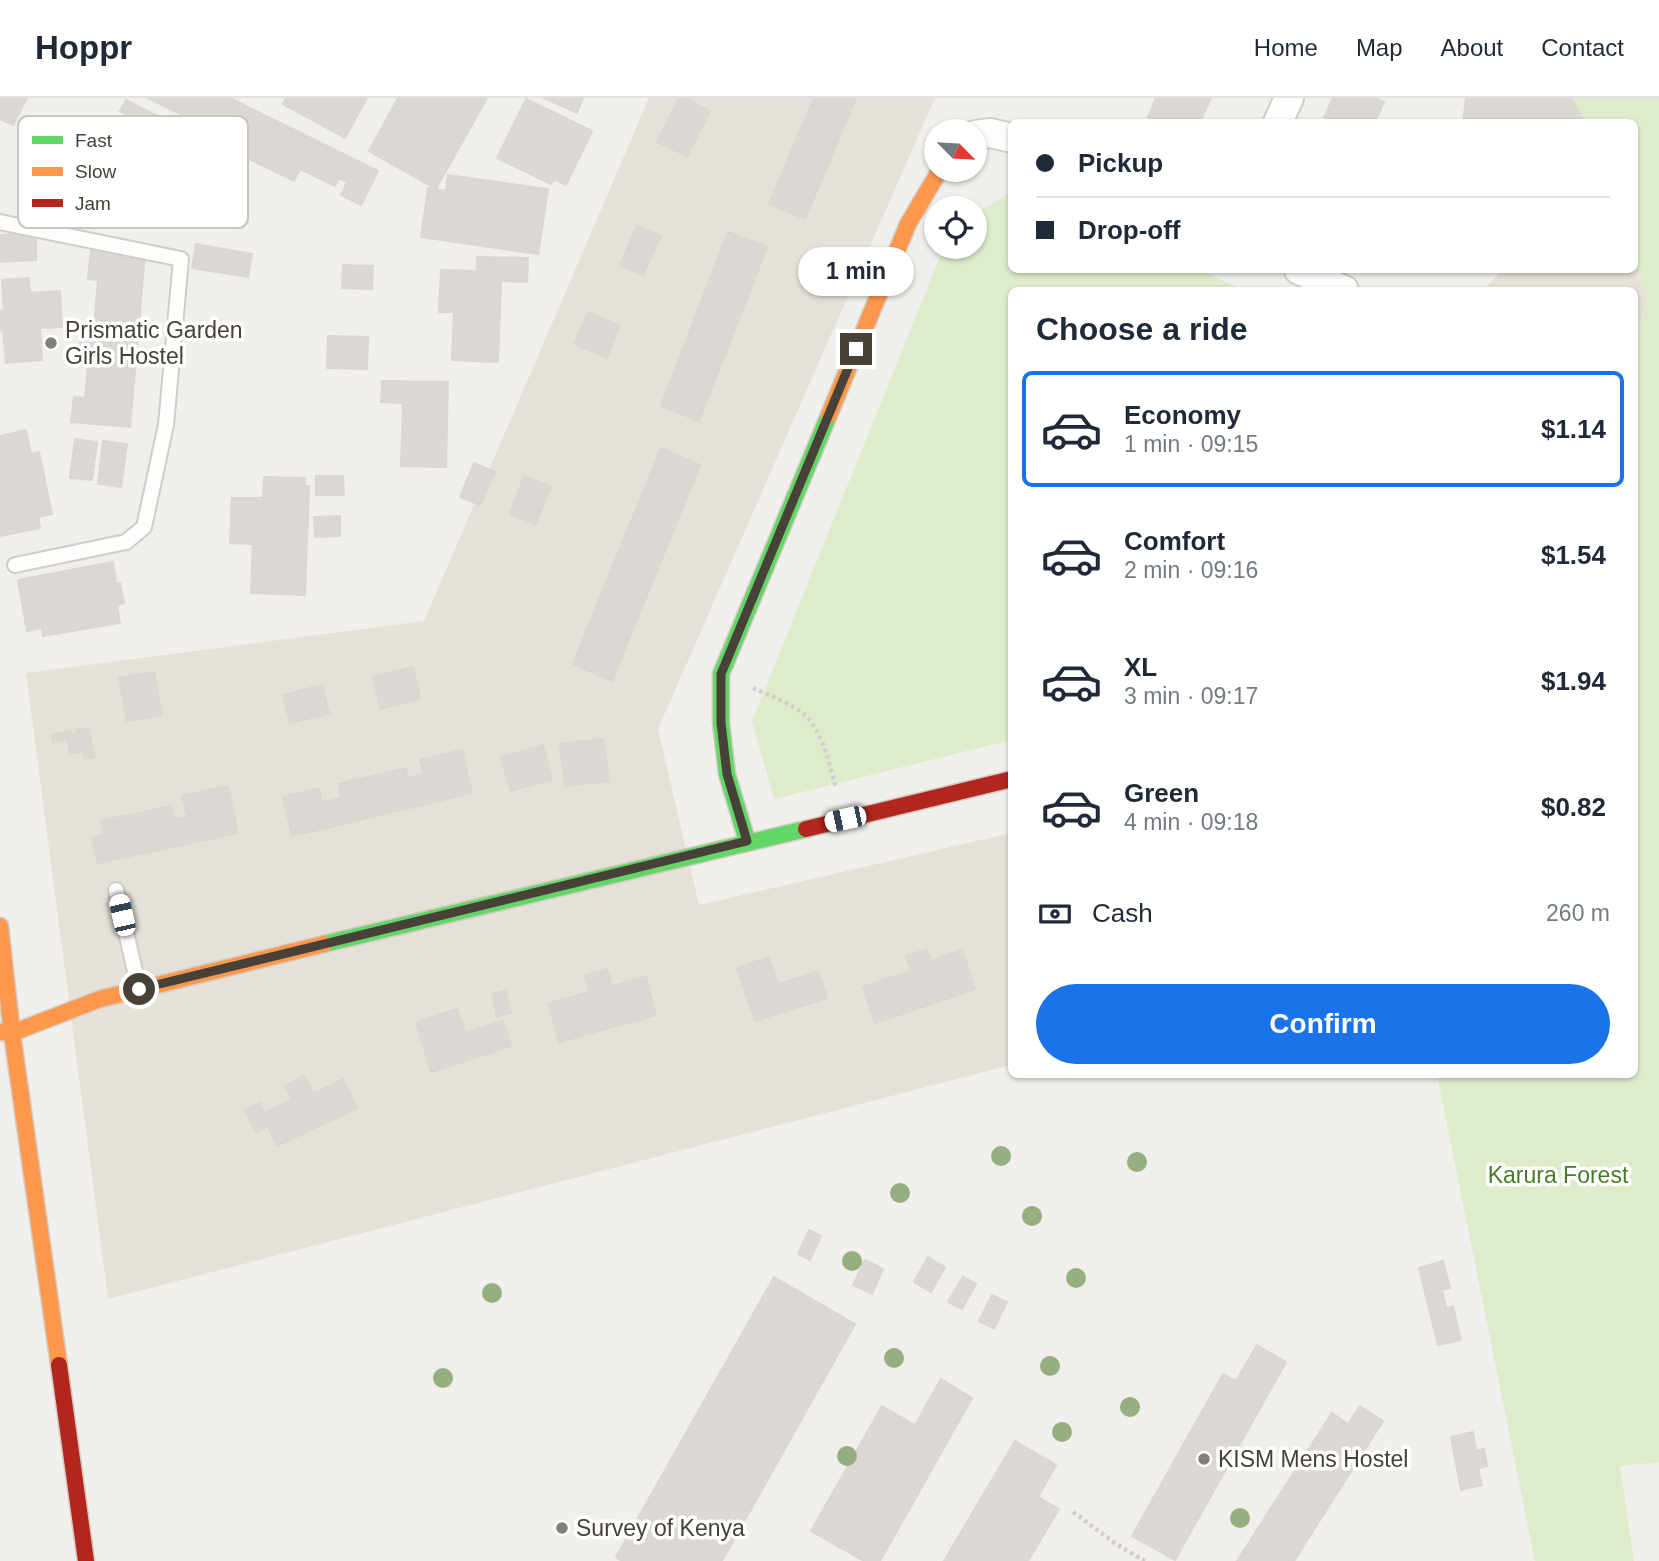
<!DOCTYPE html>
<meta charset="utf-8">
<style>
:root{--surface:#fff;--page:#f2f2f3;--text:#1f2937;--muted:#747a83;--line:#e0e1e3;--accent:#1a73e8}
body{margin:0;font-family:Helvetica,sans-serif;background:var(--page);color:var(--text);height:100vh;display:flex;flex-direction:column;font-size:26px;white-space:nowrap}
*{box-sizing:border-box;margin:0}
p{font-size:23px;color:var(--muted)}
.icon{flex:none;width:38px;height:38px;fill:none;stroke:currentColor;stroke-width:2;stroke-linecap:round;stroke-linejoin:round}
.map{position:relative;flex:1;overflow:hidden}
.side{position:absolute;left:1008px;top:189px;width:630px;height:791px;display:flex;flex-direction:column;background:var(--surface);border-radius:10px;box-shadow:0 2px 5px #0004}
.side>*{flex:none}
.guide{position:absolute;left:1008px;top:21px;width:630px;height:154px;border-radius:10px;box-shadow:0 2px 5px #0004;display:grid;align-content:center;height:154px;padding:0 28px;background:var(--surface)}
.needle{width:46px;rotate:114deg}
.controls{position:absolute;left:924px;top:21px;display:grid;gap:14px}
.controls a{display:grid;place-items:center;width:63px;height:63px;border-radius:50%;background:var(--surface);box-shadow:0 2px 5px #0004;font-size:35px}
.end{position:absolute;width:32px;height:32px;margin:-16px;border:9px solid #484137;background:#fff;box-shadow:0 0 0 4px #fff}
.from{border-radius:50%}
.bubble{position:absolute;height:49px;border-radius:24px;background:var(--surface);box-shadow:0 2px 5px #0004;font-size:23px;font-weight:700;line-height:49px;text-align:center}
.car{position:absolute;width:21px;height:42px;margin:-21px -10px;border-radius:9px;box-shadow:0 0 5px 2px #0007;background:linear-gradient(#fff 24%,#345 0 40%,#fff 0 76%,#345 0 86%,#fff 0)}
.guide b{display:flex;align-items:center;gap:24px;height:66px;font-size:26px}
.guide b+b{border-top:2px solid var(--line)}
.guide i{width:18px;height:18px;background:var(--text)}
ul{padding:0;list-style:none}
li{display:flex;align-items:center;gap:21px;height:116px;margin:0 14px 10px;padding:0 14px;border:4px solid transparent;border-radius:10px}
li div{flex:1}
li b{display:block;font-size:26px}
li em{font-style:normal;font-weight:700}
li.active{border-color:var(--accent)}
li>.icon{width:63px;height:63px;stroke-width:1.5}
h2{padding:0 28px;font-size:32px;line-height:84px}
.pay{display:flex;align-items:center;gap:18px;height:77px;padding:0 28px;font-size:26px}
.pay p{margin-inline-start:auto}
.primary-button{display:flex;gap:14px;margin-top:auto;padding:14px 28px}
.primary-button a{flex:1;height:80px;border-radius:42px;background:var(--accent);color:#fff;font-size:28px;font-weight:700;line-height:80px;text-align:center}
header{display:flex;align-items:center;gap:42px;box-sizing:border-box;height:98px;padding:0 35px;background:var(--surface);border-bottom:2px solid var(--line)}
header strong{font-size:33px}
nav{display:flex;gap:38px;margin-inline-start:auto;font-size:24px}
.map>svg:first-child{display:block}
.residential{fill:#e5e1d8}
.green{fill:#dfeccb}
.building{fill:#dbd8d3;stroke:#dad6d1;stroke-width:2}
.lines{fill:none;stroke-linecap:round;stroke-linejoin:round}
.lane-casing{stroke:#cfcdc9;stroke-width:18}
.street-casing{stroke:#cfcdc9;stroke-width:32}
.fast-casing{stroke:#d1ccc2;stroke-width:19}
.slow-casing{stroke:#d1ccc2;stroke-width:19}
.jam-casing{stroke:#d1ccc2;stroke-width:19}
.path{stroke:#d2cfcb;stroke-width:4.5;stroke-dasharray:3.5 3.5;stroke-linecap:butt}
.lane{stroke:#fdfdfc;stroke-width:14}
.street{stroke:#fdfdfc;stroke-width:28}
.fast{stroke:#63d668;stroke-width:16}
.slow{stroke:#ff974d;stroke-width:16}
.jam{stroke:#b3261e;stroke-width:16}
.tree{fill:#95af80}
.route{stroke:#484137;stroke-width:9}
.poi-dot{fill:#837e76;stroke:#fff;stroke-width:2.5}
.labels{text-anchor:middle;stroke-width:7;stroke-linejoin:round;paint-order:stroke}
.poi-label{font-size:23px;fill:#484137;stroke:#fff;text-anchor:start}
.park-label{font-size:23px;fill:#4a7b29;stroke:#fff}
.key{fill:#fff;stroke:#c8c6c3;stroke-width:2}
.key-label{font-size:19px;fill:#484137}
</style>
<header>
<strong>Hoppr</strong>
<nav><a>Home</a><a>Map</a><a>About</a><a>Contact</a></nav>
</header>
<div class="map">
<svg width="1659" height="1463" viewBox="0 0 1659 1463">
<rect width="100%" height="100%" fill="#f1efeb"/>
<!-- residential -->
<g class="residential">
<polygon points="649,0 935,0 658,631 699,807 1011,735 1011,967 108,1201 26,575 424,523"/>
<polygon points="1635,171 1648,201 1635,239 1634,192 1483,192 1502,172"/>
</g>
<!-- green -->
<g class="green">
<polygon points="1547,0 1659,0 1659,1364 1620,1368 1634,1463 1535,1463 1437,977 1634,976 1634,239 1648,201 1635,171 1634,24 1561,24"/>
<polygon points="1011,94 1012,172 1200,172 1243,192 1012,192 1011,642 774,701 752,623 944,149 975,149 975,116"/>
</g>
<!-- building -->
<g class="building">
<polygon points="0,0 27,0 13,27 0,21"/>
<polygon points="148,0 230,0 378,73 361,107 341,97 347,84 339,80 335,88 300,71 294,83 241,57 245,48"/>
<polygon points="286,0 367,0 345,40 283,6"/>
<polygon points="398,0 487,0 436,91 369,53"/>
<polygon points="544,0 583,0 577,15"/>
<polygon points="679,0 684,0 710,13 687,58 657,44"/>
<polygon points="814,0 856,0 805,121 769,106"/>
<polygon points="1156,0 1211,0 1200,24 1146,24"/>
<polygon points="1333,0 1375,0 1384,4 1375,24 1322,24"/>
<polygon points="1466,0 1571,0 1584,24 1463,24"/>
<polygon points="526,1 592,33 566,87 554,81 551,86 497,60"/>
<polygon points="126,2 198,39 183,68 154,54 161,41 139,31 137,35 124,28 129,18 120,13"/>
<polygon points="448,77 548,91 538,156 421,139 428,90 446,93"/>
<polygon points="637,128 661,138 643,177 620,167"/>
<polygon points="728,134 767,149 699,323 661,308"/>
<polygon points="36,135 36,162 0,164 0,137"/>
<polygon points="196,146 252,156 248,179 192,170"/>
<polygon points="91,152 145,156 130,329 71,324 74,299 85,300 89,257 79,256 81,228 94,229 98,182 88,181"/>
<polygon points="477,159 528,160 527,184 501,183 498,264 452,262 454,214 439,214 441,172 477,173"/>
<polygon points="343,167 373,168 372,191 342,190"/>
<polygon points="29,180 30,195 60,193 62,229 40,230 42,262 6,265 3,232 0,233 0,213 4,212 2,182"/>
<polygon points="588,214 619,227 607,260 575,246"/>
<polygon points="328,238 368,239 367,271 327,270"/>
<polygon points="382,283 448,284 446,369 401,368 403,305 381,304"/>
<polygon points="26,332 31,356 39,354 52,416 38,419 40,430 0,438 0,338"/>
<polygon points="75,341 97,344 92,382 70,380"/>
<polygon points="103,343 127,346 121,389 98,386"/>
<polygon points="661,350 700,367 612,583 573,566"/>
<polygon points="474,365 495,374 480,407 460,399"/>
<polygon points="316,378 343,378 344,397 316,397"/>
<polygon points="524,378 551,388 536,426 510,416"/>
<polygon points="264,379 305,380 305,388 309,388 305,497 251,495 253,446 230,445 232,400 263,400"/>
<polygon points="340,418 340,438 315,439 314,419"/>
<polygon points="113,464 116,485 120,485 124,505 117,507 120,525 43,538 42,530 27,533 18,482"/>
<polygon points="413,569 420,601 381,611 373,579"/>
<polygon points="154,574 162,617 127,623 119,580"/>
<polygon points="322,587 329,615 290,625 283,597"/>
<polygon points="88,630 94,659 85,661 83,653 70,656 67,641 53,644 52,637 71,633 72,638 77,636 76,632"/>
<polygon points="603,641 609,683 565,688 560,646"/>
<polygon points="543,647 552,681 511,693 501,659"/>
<polygon points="462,652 472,695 292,738 283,699 319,690 322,705 341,700 338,686 406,670 407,680 424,676 420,662"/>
<polygon points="228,688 238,735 98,765 92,739 104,737 101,723 171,708 174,722 187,719 182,698"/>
<polygon points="927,851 931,863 962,852 975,891 875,925 863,889 911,873 906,858"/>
<polygon points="769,859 778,886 818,874 827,900 755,923 737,870"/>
<polygon points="607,871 612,888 646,879 656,917 559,944 549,905 590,894 585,877"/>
<polygon points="505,893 511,915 497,919 492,896"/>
<polygon points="457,911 465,935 503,923 511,948 431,974 416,924"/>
<polygon points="304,978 313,996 343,981 357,1010 277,1048 268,1028 256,1034 245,1012 260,1005 264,1015 292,1002 285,988"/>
<polygon points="809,1132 821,1138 810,1162 798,1156"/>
<polygon points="928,1159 945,1169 931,1194 914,1184"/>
<polygon points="865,1162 883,1171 872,1196 853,1187"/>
<polygon points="1443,1163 1450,1190 1442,1192 1446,1210 1453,1209 1461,1242 1438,1247 1419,1170"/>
<polygon points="774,1179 855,1226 722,1463 622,1463 616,1459"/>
<polygon points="963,1179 976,1186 962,1211 948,1204"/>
<polygon points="992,1197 1007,1204 994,1231 979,1223"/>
<polygon points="1257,1247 1286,1264 1175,1462 1132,1438 1223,1276 1236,1283"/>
<polygon points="941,1281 972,1300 880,1463 864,1463 811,1433 882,1308 915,1327"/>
<polygon points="1360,1308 1383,1323 1294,1463 1237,1463 1332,1315 1348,1326"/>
<polygon points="1473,1334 1476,1353 1484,1351 1487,1368 1478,1370 1482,1387 1461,1392 1451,1339"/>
<polygon points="1015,1343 1056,1367 1038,1399 1059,1411 1028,1463 944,1463"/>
</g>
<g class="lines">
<!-- lane casing -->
<g class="lane-casing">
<g id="lane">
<polyline points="0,124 181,161 166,327 144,429 126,444 15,467"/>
<polyline points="116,792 139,890"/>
</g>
</g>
<!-- street casing -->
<g class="street-casing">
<g id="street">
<polyline points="1278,24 1289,0"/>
<polyline points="975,37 990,35 1012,40"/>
<polyline points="1299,172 1344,192"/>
</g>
</g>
<!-- fast casing -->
<g class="fast-casing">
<g id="fast">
<polyline points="747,743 727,676 721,625 721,576 829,317"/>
<polyline points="324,846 806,731"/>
</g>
</g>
<!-- slow casing -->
<g class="slow-casing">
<g id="slow">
<polyline points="829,317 908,126 940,72"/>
<polyline points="0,828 12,935 59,1267"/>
<polyline points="0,934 12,935 100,901 324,846"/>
</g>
</g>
<!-- jam casing -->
<g class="jam-casing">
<g id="jam">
<polyline points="806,731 1012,681"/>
<polyline points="59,1267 86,1463"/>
</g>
</g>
<!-- path -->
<g class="path">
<path d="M753 590C770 598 794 606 807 619 824 638 829 666 836 690"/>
<polyline points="1073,1414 1116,1446 1145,1463"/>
</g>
<!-- lane -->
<use href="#lane" class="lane"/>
<!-- street -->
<use href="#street" class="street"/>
<!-- fast -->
<use href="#fast" class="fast"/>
<!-- slow -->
<use href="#slow" class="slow"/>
<!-- jam -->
<use href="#jam" class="jam"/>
</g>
<!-- trees -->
<g class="tree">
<circle cx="1001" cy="1058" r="10"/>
<circle cx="1137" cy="1064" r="10"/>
<circle cx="900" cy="1095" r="10"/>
<circle cx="1032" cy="1118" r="10"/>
<circle cx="852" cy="1163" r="10"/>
<circle cx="1076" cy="1180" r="10"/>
<circle cx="492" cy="1195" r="10"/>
<circle cx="894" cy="1260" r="10"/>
<circle cx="1050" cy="1268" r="10"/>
<circle cx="443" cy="1280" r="10"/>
<circle cx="1130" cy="1309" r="10"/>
<circle cx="1062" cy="1334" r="10"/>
<circle cx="847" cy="1358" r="10"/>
<circle cx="1240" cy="1420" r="10"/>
</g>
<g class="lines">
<!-- route -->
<polyline class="route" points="139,891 747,743 727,676 721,625 721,576 856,251"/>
</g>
<!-- markers -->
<g class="poi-dot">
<circle cx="51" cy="245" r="7"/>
<circle cx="1204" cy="1361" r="7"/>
<circle cx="562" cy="1430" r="7"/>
</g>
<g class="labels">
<!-- poi labels -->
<g class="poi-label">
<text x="65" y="240">Prismatic Garden<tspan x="65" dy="26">Girls Hostel</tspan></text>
<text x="1218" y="1369">KISM Mens Hostel</text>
<text x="576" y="1438">Survey of Kenya</text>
</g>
<!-- park labels -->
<g class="park-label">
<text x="1558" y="1085">Karura Forest</text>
</g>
</g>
<!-- legend -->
<rect x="18" y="18" width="230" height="112" rx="10" class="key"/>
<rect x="32" y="38" width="31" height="8" fill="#63d668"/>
<rect x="32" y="69" width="31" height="9" fill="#ff974d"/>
<rect x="32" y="101" width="31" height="8" fill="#b3261e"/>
<g class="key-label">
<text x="75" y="49">Fast</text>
<text x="75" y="80">Slow</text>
<text x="75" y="112">Jam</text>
</g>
</svg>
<div class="controls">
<a><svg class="needle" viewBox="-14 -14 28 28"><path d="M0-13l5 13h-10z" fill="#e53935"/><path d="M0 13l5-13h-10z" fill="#747a83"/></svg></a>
<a><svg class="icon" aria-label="locate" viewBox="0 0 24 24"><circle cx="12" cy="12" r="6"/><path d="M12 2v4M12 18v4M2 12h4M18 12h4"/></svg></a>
</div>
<i class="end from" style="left:139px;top:891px"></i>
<i class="end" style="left:856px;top:251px"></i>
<div class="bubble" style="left:798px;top:149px;width:116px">1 min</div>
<i class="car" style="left:845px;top:721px;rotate:258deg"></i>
<i class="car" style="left:122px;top:817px;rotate:347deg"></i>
<div class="guide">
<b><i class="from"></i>Pickup</b>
<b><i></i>Drop-off</b>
</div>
<section class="side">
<h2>Choose a ride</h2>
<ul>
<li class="active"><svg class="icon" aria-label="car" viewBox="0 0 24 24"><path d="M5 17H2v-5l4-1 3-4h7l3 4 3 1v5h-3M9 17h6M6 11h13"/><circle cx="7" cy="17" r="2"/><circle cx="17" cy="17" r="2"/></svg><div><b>Economy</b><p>1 min · 09:15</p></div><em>$1.14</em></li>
<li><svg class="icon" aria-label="car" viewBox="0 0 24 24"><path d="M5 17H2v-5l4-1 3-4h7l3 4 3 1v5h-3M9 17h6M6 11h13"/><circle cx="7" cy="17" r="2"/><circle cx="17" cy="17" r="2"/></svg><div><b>Comfort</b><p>2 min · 09:16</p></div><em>$1.54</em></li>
<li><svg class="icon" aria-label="car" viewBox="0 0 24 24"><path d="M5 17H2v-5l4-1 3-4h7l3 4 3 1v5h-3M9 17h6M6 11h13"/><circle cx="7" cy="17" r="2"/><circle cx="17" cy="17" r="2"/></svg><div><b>XL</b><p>3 min · 09:17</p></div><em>$1.94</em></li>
<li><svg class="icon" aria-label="car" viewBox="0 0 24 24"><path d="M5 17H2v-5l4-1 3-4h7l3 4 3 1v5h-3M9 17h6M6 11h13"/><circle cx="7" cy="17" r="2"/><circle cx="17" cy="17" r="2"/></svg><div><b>Green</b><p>4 min · 09:18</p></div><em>$0.82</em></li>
</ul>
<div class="pay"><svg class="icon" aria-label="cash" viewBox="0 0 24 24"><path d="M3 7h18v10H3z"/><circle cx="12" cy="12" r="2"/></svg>Cash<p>260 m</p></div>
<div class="primary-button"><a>Confirm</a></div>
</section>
</div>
